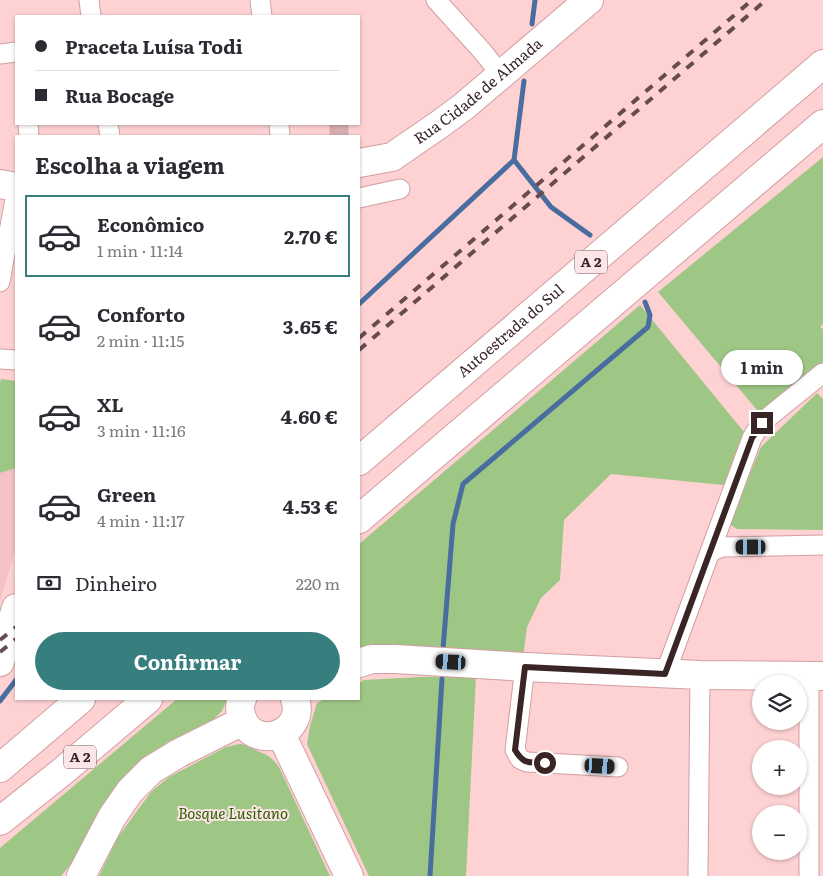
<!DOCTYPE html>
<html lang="pt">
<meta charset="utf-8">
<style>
:root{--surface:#fff;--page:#f7f7f7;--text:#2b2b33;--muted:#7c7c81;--line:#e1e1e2;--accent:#367f7e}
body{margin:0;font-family:Literata,serif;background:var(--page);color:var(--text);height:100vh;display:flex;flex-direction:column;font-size:19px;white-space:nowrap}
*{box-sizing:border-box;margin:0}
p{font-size:16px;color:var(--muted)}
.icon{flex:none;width:28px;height:28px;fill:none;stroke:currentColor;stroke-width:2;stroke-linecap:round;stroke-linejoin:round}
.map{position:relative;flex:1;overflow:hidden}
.sheet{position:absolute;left:15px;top:135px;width:345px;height:565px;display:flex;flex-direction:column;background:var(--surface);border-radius:0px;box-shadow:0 1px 4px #0004}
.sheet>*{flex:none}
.banner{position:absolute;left:15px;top:15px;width:345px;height:110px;border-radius:0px;box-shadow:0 1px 4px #0004;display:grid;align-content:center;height:110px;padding:0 20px;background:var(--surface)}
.fabs{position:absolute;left:752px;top:675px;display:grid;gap:10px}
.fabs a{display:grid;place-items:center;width:55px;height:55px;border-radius:50%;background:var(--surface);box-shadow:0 1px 4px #0004;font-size:25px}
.end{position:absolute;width:22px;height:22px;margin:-11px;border:6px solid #392426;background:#fff;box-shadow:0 0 0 2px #fff}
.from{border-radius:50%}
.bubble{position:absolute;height:35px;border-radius:18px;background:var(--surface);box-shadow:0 1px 4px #0004;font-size:16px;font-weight:700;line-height:35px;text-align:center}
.car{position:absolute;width:15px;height:30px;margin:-15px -8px;border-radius:6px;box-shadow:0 0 4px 1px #0007;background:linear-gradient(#222 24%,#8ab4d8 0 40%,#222 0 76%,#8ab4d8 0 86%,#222 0)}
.banner b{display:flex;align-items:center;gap:18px;height:48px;font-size:19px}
.banner b+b{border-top:1px solid var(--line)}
.banner i{width:12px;height:12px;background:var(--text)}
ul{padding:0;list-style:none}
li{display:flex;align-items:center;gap:15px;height:82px;margin:0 10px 8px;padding:0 10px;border:2px solid transparent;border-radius:0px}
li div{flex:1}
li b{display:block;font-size:19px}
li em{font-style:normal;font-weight:700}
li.on{border-color:var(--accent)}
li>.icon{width:45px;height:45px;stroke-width:1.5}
h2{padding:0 20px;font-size:22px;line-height:60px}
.pay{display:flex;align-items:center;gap:12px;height:55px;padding:0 20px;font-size:19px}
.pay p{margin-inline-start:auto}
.action{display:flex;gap:10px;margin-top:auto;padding:10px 20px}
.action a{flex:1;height:58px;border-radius:30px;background:var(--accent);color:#fff;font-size:20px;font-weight:700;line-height:58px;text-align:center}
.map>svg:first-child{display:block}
.built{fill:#f4c2c4}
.green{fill:#9ec786}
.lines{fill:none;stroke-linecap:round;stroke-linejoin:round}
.stream{stroke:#4a6da0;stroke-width:5}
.street-tunnel{stroke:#d7aeb0;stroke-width:19;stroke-dasharray:19 9;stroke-linecap:butt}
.street-casing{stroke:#d39ea1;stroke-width:21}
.secondary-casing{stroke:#d39ea1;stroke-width:30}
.primary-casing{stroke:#d39ea1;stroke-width:30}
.highway-casing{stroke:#d39ea1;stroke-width:30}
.street{stroke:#fff;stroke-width:19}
.secondary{stroke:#fff;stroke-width:28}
.primary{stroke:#fff;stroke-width:28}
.highway{stroke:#fff;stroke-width:28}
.rail{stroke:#674c4e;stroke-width:4;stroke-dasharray:9 9;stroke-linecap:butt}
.route{stroke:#392426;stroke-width:6}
.labels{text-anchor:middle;stroke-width:4;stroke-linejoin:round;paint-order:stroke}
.shield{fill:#fce5e6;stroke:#745e60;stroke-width:1}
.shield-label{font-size:14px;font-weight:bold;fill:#392426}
.street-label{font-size:15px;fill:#392426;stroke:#fce5e6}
.park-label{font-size:15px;font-style:italic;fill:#2f5d00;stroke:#fce5e6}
</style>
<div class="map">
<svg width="823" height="876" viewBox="0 0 823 876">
<rect width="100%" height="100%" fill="#fed1d3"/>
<!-- built -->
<polygon class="built" points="16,468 16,548 0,601 0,473"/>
<!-- green -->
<g class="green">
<polygon points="823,157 823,324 820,327 823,329 823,366 762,416 658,292"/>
<polygon points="640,305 744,432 724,485 611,474 564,520 560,580 541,598 527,627 523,657 359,651 359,544"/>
<polygon points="1,379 16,381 16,468 0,473 0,383"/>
<polygon points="817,393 823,399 823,530 737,529 729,524 761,447"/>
<polygon points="476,676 466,876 369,876 307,744 310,726 317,703 325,699 359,699 359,683 364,680 420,677"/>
<polygon points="177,699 227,699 222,711 214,719 168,742 139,762 121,780 96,815 75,859 61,876 0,876 0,848"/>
<path d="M239 744C244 744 246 746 251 748 264 755 269 753 279 767L330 876H99L118 837 151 792 169 777 226 747Z"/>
</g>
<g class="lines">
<!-- stream -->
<g class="stream">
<polyline points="532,24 535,0"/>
<polyline points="514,160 551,207 590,235"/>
<polyline points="359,304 514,160 524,81"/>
<polyline points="443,649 453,524 463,484 648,327 650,315 645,302"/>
<polyline points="0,701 16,680"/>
<polyline points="430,876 442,679"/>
</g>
<!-- street-tunnel -->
<polyline class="street-tunnel" points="339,136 339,124"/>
<!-- street casing -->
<g class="street-casing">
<g id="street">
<polyline points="89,0 91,16"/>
<polyline points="260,0 262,16"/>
<polyline points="436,0 483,52 501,75"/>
<polyline points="0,54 16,52"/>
<polyline points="28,124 29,136"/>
<polyline points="108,124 110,136"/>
<polyline points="279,124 280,136"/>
<polyline points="359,198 400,189"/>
<polyline points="0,282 16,193"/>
<polyline points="0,359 16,360"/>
<polyline points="710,552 722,547 823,545"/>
<polyline points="525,667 515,750 520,759 527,762 618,767"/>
<polyline points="665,674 752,438 761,423 823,373"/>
<polyline points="698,876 700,675"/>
<polyline points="809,876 809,676"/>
</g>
</g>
<!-- secondary casing -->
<g class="secondary-casing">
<g id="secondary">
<path id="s1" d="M359 163 392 157 440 124 463 107 589 0"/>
<polyline points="0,184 16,187"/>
<polyline points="359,663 372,659 395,659 525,667 700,675 823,676"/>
<path d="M242 699C239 705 240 712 242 718 254 752 307 734 295 699"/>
<polyline points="281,734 349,876"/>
<polyline points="81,876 112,817 130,791 151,770 179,753 243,721"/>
</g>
</g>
<!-- primary casing -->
<g class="primary-casing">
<polyline id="primary" points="0,662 16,608"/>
</g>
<!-- highway casing -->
<g class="highway-casing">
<g id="highway">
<path id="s2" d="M359 461 823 64"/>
<polyline points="359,519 823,124"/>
<polyline points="0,768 81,699"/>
<polyline points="0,821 63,771 148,699"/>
</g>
</g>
<!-- street -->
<use href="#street" class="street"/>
<!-- secondary -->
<use href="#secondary" class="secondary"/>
<!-- primary -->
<use href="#primary" class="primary"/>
<!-- highway -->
<use href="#highway" class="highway"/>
<!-- rail -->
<g class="rail">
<polyline points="359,338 752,0"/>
<polyline points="359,350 766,0"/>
<polyline points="0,640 16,627"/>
<polyline points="0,652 16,639"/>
</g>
</g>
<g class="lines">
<!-- route -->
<path class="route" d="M545 763C529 762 524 765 515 750L525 667 665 674 752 438 762 423"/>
</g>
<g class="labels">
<!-- shield labels -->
<g class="shield">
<rect x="575" y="250.5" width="32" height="23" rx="4"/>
<rect x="64" y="745.5" width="32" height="23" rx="4"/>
</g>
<g class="shield-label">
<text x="591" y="267">A 2</text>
<text x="80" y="762">A 2</text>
</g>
<!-- street labels -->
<g class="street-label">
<text dy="5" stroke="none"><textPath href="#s1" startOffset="142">Rua Cidade de Almada</textPath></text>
<text dy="5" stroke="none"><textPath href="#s2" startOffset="200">Autoestrada do Sul</textPath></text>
</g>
<!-- park labels -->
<g class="park-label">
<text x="233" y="819">Bosque Lusitano</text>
</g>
</g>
</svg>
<div class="fabs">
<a><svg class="icon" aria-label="layers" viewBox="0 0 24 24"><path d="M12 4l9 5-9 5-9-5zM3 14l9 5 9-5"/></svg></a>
<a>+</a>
<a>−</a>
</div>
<i class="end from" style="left:545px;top:763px"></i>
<i class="end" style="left:762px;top:423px"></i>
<div class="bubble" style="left:721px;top:350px;width:82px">1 min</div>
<i class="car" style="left:751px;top:547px;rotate:270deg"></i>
<i class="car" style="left:451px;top:662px;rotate:273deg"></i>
<i class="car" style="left:600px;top:766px;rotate:93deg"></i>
<div class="banner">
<b><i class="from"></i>Praceta Luísa Todi</b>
<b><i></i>Rua Bocage</b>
</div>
<section class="sheet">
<h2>Escolha a viagem</h2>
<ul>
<li class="on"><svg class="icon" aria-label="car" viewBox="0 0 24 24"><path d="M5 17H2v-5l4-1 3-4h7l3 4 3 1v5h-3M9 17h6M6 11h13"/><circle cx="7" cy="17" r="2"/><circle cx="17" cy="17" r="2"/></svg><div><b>Econômico</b><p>1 min · 11:14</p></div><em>2.70 €</em></li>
<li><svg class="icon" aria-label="car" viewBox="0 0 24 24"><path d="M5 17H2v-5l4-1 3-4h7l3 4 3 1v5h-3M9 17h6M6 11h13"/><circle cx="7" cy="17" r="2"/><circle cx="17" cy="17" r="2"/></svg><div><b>Conforto</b><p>2 min · 11:15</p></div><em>3.65 €</em></li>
<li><svg class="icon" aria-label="car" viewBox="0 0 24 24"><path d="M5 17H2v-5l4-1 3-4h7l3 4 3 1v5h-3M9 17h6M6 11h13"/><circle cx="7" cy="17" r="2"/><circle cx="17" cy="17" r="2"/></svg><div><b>XL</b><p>3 min · 11:16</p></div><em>4.60 €</em></li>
<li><svg class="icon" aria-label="car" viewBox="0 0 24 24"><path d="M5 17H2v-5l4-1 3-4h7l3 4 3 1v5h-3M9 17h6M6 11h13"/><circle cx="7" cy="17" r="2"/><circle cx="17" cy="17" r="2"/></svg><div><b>Green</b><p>4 min · 11:17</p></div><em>4.53 €</em></li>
</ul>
<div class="pay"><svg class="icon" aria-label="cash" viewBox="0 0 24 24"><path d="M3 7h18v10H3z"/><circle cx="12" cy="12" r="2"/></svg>Dinheiro<p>220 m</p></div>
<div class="action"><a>Confirmar</a></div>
</section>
</div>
